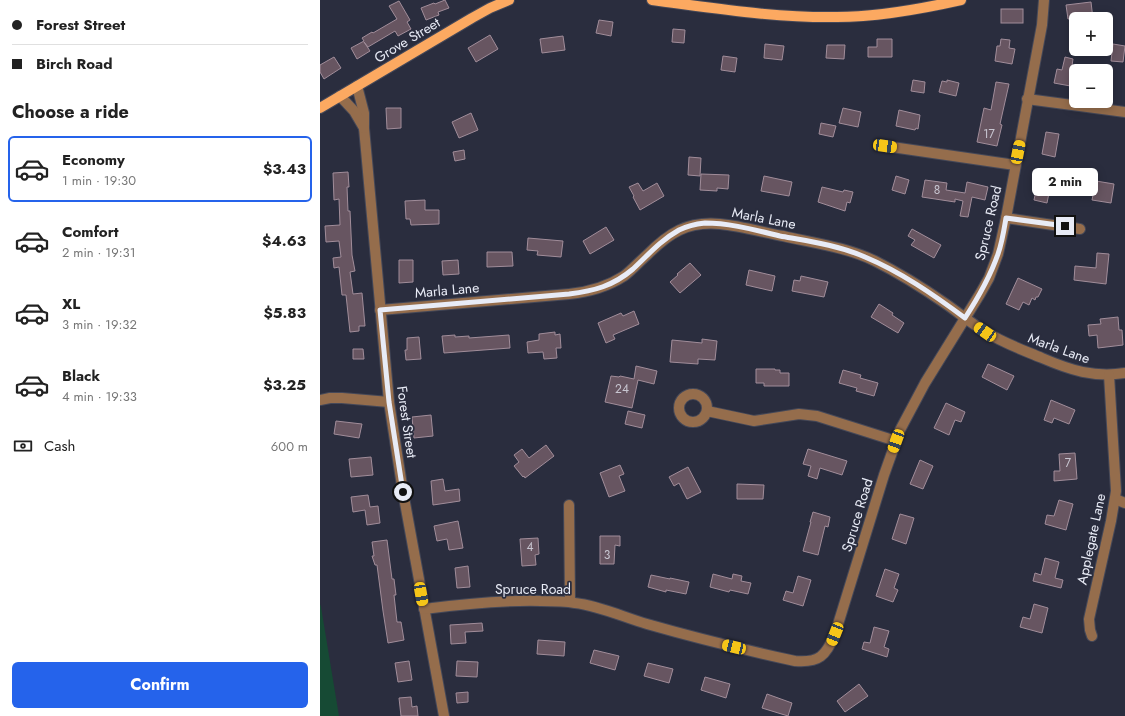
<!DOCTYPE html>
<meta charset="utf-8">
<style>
:root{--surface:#fff;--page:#f6f6f6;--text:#222;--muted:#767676;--line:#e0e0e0;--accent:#2563eb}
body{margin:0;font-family:Jost,sans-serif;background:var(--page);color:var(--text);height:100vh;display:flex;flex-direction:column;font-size:15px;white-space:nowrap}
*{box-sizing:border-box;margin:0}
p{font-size:13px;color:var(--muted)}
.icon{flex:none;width:22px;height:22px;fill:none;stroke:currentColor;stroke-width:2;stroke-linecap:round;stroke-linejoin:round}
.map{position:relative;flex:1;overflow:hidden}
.drawer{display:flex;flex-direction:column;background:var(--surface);width:320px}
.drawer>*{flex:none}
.top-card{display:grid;align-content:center;height:88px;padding:0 12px;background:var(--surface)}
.fabs{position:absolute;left:749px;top:12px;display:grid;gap:8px}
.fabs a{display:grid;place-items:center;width:44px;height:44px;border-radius:6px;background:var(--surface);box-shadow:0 2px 10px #0003;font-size:20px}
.end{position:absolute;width:18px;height:18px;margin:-9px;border:5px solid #e8ebf6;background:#111;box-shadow:0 0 0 2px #111}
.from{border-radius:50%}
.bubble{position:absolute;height:28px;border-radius:6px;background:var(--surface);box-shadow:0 2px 10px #0003;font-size:13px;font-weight:700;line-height:28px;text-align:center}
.car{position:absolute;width:12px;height:24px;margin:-12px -6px;border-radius:5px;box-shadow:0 0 3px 1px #0007;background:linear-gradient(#f5c518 24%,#345 0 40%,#f5c518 0 76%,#345 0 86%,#f5c518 0)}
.top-card b{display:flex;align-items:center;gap:14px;height:38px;font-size:15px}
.top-card b+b{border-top:1px solid var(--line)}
.top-card i{width:10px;height:10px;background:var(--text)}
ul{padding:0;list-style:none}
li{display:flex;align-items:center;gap:12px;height:66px;margin:0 8px 6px;padding:0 4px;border:2px solid transparent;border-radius:6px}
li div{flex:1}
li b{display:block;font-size:15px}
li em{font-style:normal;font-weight:700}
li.selected{border-color:var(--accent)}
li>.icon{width:36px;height:36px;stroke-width:1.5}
h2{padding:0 12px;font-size:18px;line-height:48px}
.pay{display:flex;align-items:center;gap:10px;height:44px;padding:0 12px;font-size:15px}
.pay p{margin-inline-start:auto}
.action{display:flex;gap:8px;margin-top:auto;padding:8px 12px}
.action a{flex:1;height:46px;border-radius:6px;background:var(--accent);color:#fff;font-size:16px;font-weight:700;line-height:46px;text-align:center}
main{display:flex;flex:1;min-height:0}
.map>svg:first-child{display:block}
.green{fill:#164a34}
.building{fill:#675561;stroke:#a18d9a}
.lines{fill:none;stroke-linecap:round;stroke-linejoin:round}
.minor-casing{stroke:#454858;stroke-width:12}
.major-casing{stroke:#454858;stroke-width:12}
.minor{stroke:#956d4c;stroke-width:10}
.major{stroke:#fca961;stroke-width:10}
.route{stroke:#e8ebf6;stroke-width:5}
.labels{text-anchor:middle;stroke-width:3.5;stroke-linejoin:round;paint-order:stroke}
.number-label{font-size:12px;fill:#c8c6d1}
.street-label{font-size:14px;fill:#e8ebf6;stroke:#2a2d3e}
</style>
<main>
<section class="drawer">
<div class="top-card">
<b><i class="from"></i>Forest Street</b>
<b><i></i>Birch Road</b>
</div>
<h2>Choose a ride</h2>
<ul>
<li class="selected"><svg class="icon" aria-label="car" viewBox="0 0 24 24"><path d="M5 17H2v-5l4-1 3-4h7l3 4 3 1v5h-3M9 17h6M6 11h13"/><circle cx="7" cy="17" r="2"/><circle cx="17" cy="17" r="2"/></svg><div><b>Economy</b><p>1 min · 19:30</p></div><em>$3.43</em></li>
<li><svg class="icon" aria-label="car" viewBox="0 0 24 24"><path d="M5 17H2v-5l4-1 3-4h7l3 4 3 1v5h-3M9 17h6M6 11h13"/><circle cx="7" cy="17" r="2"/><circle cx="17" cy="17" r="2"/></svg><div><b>Comfort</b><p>2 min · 19:31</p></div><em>$4.63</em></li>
<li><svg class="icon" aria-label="car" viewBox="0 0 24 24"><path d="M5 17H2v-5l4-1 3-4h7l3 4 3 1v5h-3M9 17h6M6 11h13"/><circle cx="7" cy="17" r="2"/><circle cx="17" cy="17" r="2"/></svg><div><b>XL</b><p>3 min · 19:32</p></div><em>$5.83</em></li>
<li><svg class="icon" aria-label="car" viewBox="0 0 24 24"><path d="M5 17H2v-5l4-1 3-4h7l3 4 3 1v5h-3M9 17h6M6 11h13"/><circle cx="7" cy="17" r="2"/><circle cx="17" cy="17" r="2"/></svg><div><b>Black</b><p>4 min · 19:33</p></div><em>$3.25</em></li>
</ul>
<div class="pay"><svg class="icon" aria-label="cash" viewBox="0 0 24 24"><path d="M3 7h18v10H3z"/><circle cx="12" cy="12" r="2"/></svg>Cash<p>600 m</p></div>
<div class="action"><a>Confirm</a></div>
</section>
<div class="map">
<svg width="805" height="716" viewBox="0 0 805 716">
<rect width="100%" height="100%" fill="#2a2d3e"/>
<!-- green -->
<polygon class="green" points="0,604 1,607 19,716 0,716"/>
<!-- building -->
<g class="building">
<polygon points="125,0 129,8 118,12 119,15 106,20 101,8 114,3 115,4"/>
<polygon points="79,1 90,20 87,22 91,29 78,36 75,31 48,47 44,42 50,51 37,59 31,48 44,41 42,38 52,32 53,33 77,19 69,6"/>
<polygon points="771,2 773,19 764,19 764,17 748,19 746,5"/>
<rect x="681" y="9" width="22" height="14"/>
<polygon points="279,20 293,22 291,36 276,33"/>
<polygon points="353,29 365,30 364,43 352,42"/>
<polygon points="170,35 178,49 156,62 148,48"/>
<polygon points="243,36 245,50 222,53 220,39"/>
<polygon points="557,39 572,39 572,57 548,57 548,47 557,47"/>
<polygon points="681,39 690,40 689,48 695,49 692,64 675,61 677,46 680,46"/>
<polygon points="445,44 464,46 462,60 444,58"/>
<polygon points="793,44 805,46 803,62 791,61"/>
<polygon points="507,45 525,45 524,59 506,58"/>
<polygon points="403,56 417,58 415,72 401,70"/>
<polygon points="14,57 21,68 4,79 0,72 0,65"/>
<polygon points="745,57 753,59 751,72 756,73 756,87 734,83 737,69 742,70"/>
<polygon points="593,80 605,82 604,93 591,91"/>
<polygon points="627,80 639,83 636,96 619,92 622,81 627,82"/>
<polygon points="676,82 689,84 680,124 682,125 677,146 657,142 664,108 671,110"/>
<polygon points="66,108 81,108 81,128 67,129"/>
<polygon points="523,108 541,112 538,127 519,123"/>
<polygon points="579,110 600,115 598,129 596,128 595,130 576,126"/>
<polygon points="151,113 158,130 139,138 132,122"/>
<polygon points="501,123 516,126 513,137 499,134"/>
<polygon points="726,132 739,134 735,157 722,154"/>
<polygon points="144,150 145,159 135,161 133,152"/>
<polygon points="369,157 381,158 380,176 368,175"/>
<polygon points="28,172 29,187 27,187 28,211 30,211 32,255 35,271 30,272 33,294 42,293 45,326 39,326 39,331 30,332 26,295 22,295 19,267 14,268 13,258 21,257 19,241 6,242 5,226 20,225 19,199 14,200 13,173"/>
<polygon points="381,174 409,175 408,189 397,188 397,191 380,190"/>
<polygon points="444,176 472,182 469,196 441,191"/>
<polygon points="576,176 589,180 585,194 572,190"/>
<polygon points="719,176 732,178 727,203 714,200"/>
<polygon points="605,180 627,183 626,190 645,193 647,182 668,187 665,200 652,197 648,217 640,216 643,201 635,199 635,202 602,197"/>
<polygon points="776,181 794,184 791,203 772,200"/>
<polygon points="318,183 323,191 337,183 344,196 320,210 313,197 314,196 309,187"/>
<polygon points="502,187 523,192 524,190 533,192 530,203 527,202 525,211 498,202"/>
<polygon points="105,200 105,210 119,210 119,224 91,225 90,219 86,219 85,201"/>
<polygon points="286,227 294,240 270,254 263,241"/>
<polygon points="592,229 621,245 614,258 591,245 595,240 588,236"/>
<polygon points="208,238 243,241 241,257 217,255 218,251 207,250"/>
<polygon points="167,252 192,252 193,266 167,267"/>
<polygon points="777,253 789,254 786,284 754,280 755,266 776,268"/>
<polygon points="79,260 93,260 93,282 79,283"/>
<polygon points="138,260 139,274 123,275 122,261"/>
<polygon points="370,263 381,275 360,293 350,282 358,275 357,274"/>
<polygon points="429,270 455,276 452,291 426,285"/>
<polygon points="481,276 508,282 504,297 472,291 474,280 480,281"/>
<polygon points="698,278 722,289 718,297 716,297 715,300 712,298 709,305 703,302 699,310 686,304"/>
<polygon points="559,304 573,313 572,315 584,323 578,333 551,317"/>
<polygon points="314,311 319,324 293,335 295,339 286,343 278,323 301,313 303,316"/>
<polygon points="798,317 799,330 802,330 803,345 778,348 777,335 769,336 768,325 781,324 780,319"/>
<polygon points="235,332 235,335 240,334 241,348 236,348 237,358 224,359 223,352 208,353 207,342 219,340 219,334"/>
<polygon points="135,335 135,337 149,336 149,338 189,335 190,348 124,353 122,336"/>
<polygon points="99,337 101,359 86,360 85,350 87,350 87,338"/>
<polygon points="382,339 397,341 395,360 378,359 378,364 350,362 352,340 382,343"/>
<polygon points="33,349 43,349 44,359 33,359"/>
<polygon points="668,364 694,376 687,390 662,377"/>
<polygon points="316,366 337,371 334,384 318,380 312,408 285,402 291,376 299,377 300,376 314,379"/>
<polygon points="436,369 455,369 455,370 460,370 460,373 469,373 469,386 444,386 444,383 436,383"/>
<polygon points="523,370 541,375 540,378 558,383 554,396 536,391 537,388 519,383"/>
<polygon points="731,400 755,410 749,424 734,418 732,423 724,420"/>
<polygon points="626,403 645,412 641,422 635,420 629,435 614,428"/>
<polygon points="308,411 325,415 322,428 305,424"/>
<polygon points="111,415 113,436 94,438 92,417"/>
<polygon points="16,421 42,424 39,438 14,434"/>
<polygon points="226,445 234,456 205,478 204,476 203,477 194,466 199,462 194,455 202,449 209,458"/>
<polygon points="488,449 527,461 522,475 500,468 497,479 488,476 491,466 483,464"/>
<polygon points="755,453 757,479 734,481 734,471 740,471 739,454"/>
<polygon points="51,457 53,475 31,477 29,459"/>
<polygon points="600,460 613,466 603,489 590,484"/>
<polygon points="300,465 304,474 299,476 305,491 289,497 280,473"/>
<polygon points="368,467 381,492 367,499 359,483 354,486 349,477"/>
<polygon points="123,479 125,491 139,489 140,501 113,505 111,481"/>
<polygon points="417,484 444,485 443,499 417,499"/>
<polygon points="48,495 50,507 58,506 60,523 47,525 45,510 33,512 31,497"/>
<polygon points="739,500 753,504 746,530 725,524 727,515 734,516"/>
<polygon points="493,512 510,517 508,527 505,526 498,555 483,551 491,522 490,522"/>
<polygon points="580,514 594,518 586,544 572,539"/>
<polygon points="138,521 143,548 129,550 127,539 117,541 114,526"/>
<polygon points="280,536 300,536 300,546 295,545 294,564 280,564"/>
<polygon points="218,538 219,554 215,555 216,565 202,566 200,539"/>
<polygon points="67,540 72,579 74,579 76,595 74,595 77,622 81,622 84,640 68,643 63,611 57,565 55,565 52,556 54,556 52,542"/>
<polygon points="725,558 739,562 735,578 743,580 741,588 713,581 715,573 721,575"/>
<polygon points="148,566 150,587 137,588 135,568"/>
<polygon points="565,569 579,574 574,588 578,590 573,602 556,596"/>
<polygon points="393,574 412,579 413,574 422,576 421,581 431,583 428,594 410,590 409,592 390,587"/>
<polygon points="331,575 350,579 350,578 369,582 366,594 346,590 346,592 328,587"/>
<polygon points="478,576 491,580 483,606 463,600 466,591 473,593"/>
<polygon points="714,604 728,608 722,633 700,627 703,617 710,619"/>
<polygon points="162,623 163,631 145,632 146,643 131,644 130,625"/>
<polygon points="554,627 569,631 564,647 569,649 567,657 542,649 544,642 550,643"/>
<polygon points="218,640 245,642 244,656 217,654"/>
<polygon points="274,650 299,656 295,670 270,663"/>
<polygon points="89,661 92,680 78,682 75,663"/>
<polygon points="137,661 158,662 157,677 136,676"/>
<polygon points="328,663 353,669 349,683 324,676"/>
<polygon points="385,677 410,684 406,698 381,690"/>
<polygon points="539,684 548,696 525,712 517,701"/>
<polygon points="148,692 148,702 137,703 136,693"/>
<polygon points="447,694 472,703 468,716 442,708"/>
<polygon points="91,697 92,707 97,706 98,716 81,716 79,698"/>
</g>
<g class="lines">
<!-- minor casing -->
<g class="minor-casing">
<g id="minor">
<polyline points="37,86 44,113 44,128 69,402 83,492 124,716"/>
<polyline points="20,96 34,111 44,128"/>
<polyline points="707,99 805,112"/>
<polyline points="565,146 695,165"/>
<polyline points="686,218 760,229"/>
<path d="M60 310 249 294C269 292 287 287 304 276 312 270 319 262 327 255 349 233 367 221 400 224 421 226 442 232 463 236 494 243 526 247 555 261 579 273 603 288 626 304 639 313 652 324 666 332 683 343 703 350 722 358 750 370 774 378 805 373"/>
<circle cx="373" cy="408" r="14"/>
<polyline points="0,400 10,398 22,398 69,402"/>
<polyline points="387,411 434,421 479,414 497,416 576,441"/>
<polyline points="795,499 805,503"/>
<polyline points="249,505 250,602"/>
<path d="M104 609C143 604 182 600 221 601 233 601 244 601 255 603 280 606 303 617 327 624 376 638 425 650 475 661 499 663 506 656 515 634L564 475 580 430 605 383 660 294 669 278 678 254 686 218 722 25 724 0"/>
<polyline points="772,636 770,630 769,619 791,521 796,491 789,375"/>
</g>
</g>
<!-- major casing -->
<g class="major-casing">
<g id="major">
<path d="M332 0C394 8 455 18 517 17 559 17 601 9 641 0"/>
<polyline points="0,108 152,18 170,8 189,0"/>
</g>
</g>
<!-- minor -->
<use href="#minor" class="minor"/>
<!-- major -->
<use href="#major" class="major"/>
</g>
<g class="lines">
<!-- route -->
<path class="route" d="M83 492 69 402 60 310 249 294C274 291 293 286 313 269 328 255 341 240 359 230 367 226 376 224 385 223 410 223 435 230 460 236 488 241 518 245 545 257 581 272 614 295 645 318 658 298 670 277 678 254 682 243 684 230 686 218L745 226"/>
</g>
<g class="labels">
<!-- number labels -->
<g class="number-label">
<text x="669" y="138">17</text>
<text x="617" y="194">8</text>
<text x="302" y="393">24</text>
<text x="748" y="467">7</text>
<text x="210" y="551">4</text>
<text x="287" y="559">3</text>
</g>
<!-- street labels -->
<g class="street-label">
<text transform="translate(87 40) rotate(-31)" y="5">Grove Street</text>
<text transform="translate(444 218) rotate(11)" y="5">Marla Lane</text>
<text transform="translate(668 223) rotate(-77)" y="5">Spruce Road</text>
<text transform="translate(127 290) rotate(-5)" y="5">Marla Lane</text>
<text transform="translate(739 348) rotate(20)" y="5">Marla Lane</text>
<text transform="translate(87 422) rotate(82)" y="5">Forest Street</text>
<text transform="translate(537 515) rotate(-73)" y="5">Spruce Road</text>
<text transform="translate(771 539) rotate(-78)" y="5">Applegate Lane</text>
<text x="213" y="594">Spruce Road</text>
</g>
</g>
</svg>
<div class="fabs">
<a>+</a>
<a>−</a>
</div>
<i class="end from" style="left:83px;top:492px"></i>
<i class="end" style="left:745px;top:226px"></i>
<div class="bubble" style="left:712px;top:168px;width:66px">2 min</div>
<i class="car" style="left:565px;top:146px;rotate:98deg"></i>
<i class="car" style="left:698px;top:152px;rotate:11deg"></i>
<i class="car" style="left:665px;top:332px;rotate:305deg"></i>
<i class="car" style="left:576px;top:441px;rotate:200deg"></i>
<i class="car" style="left:101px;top:594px;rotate:170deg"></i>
<i class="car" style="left:515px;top:634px;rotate:202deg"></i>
<i class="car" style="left:414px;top:647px;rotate:283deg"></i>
</div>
</main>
